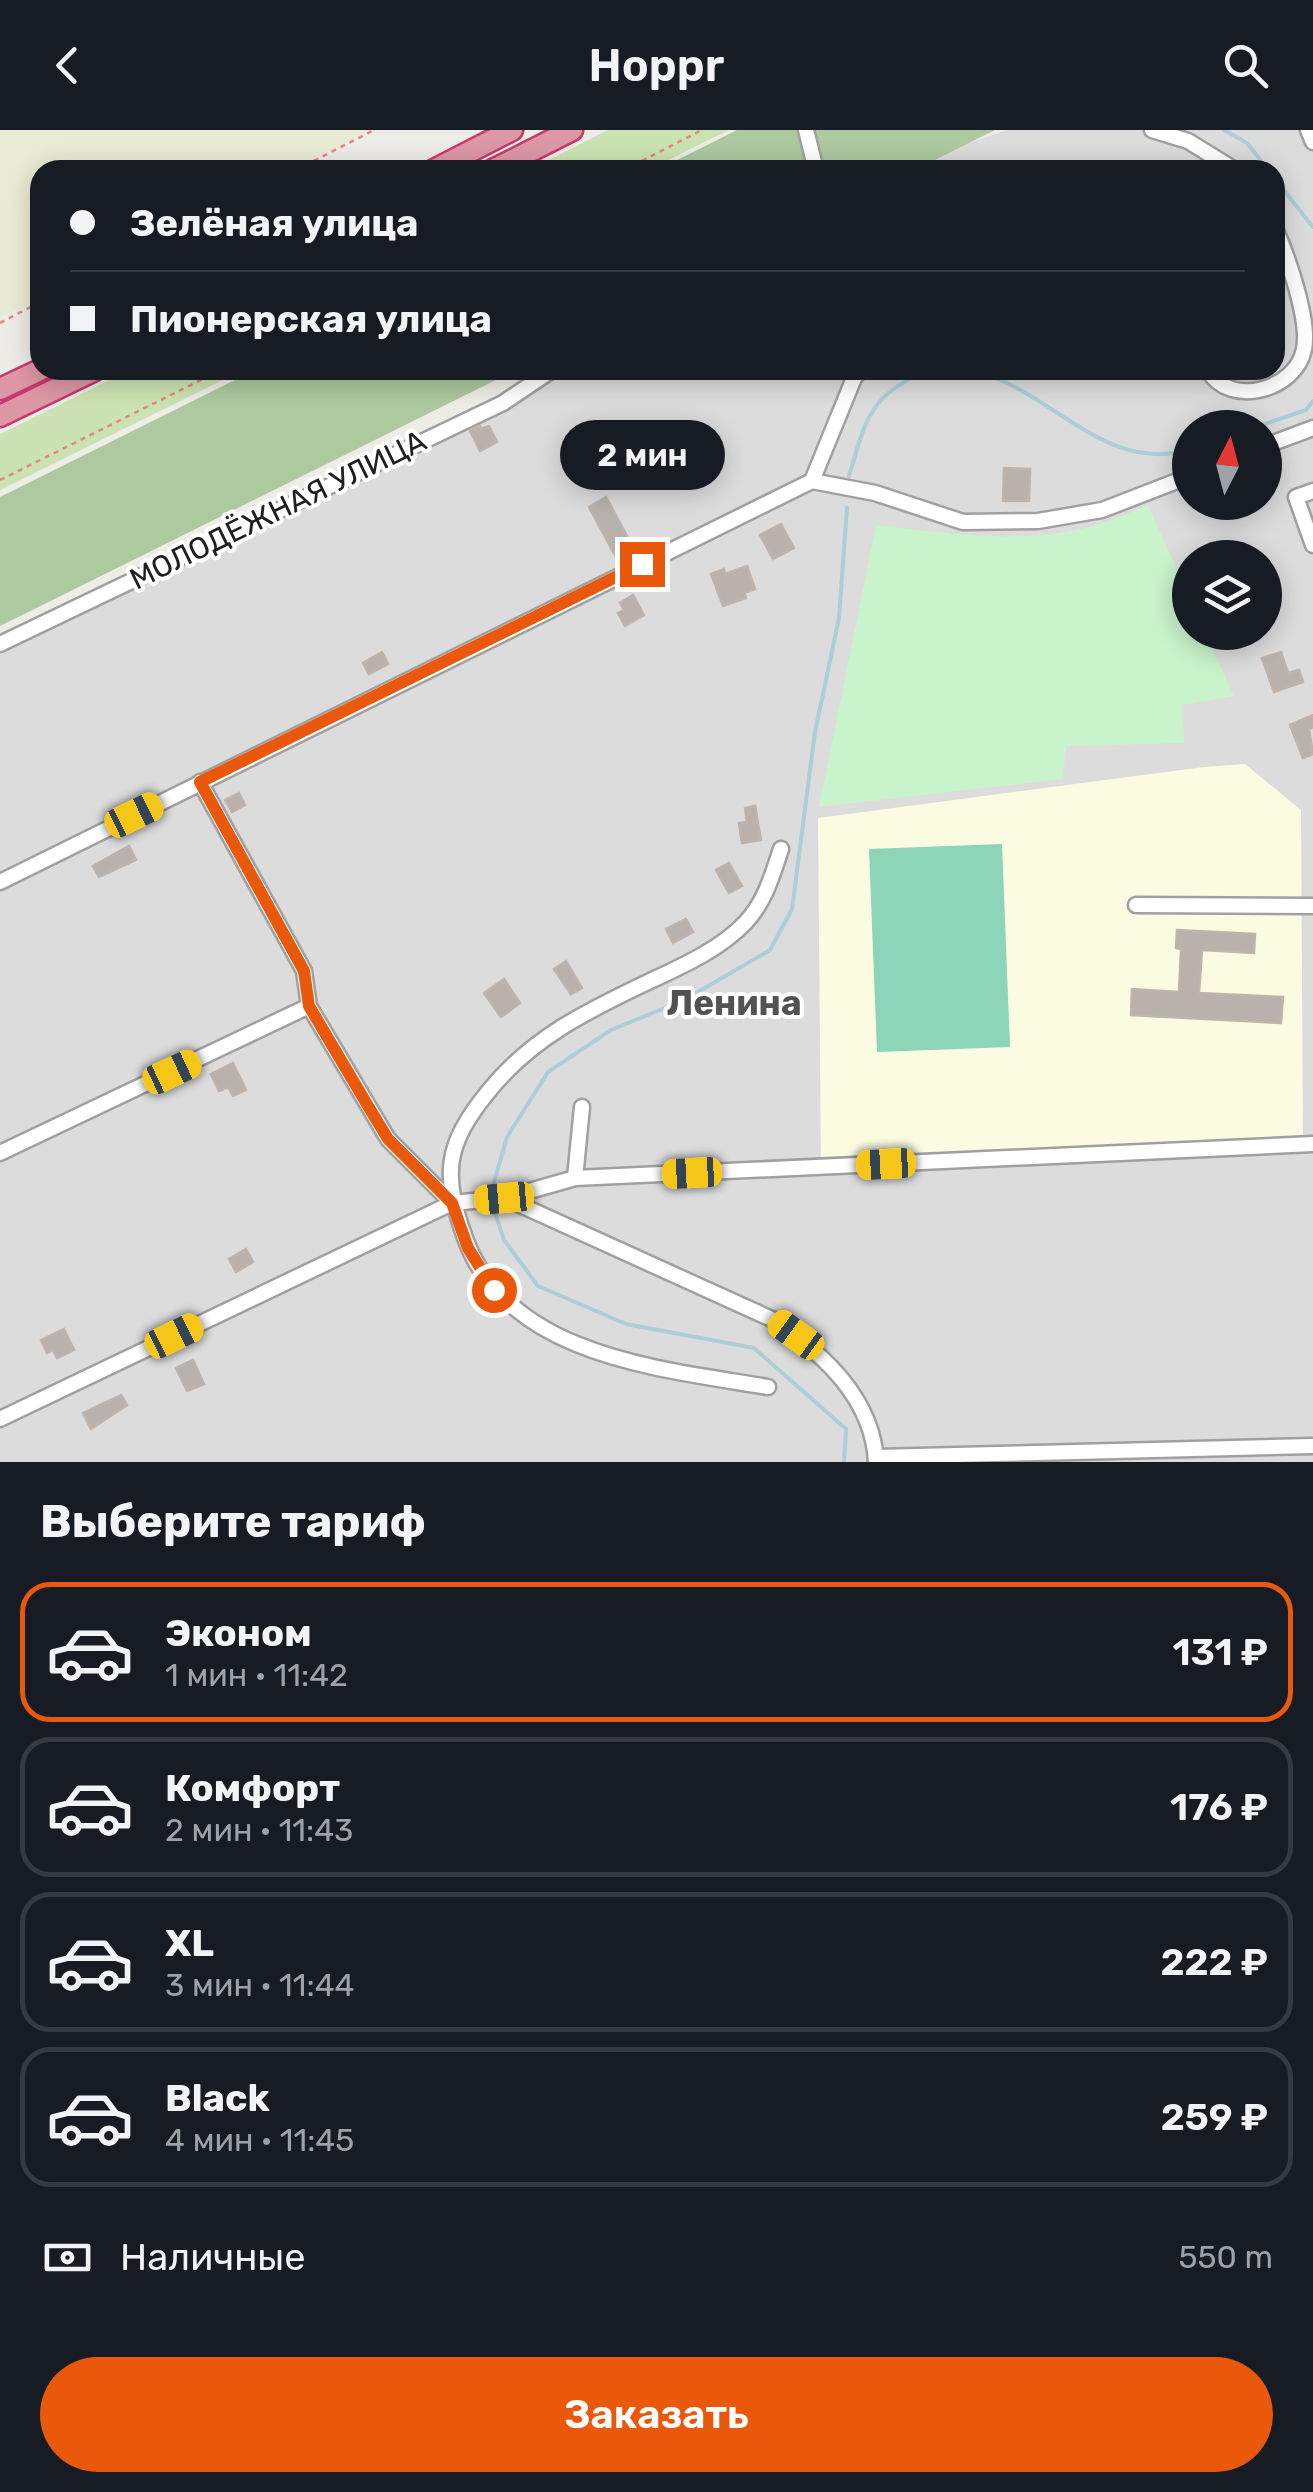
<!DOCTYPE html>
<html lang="ru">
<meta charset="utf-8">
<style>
:root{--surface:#171b24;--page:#242831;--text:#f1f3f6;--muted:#9ea1a6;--line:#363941;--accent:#ea580c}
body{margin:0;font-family:Rubik,sans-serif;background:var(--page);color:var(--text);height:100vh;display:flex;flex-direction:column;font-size:38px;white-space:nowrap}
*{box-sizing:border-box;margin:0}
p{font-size:32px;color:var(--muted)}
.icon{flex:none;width:55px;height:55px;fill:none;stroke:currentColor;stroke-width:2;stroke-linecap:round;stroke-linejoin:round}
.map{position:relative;height:1332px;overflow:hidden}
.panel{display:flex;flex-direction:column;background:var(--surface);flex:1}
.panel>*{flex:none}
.top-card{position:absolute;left:30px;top:30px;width:1255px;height:220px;border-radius:30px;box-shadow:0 5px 25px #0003;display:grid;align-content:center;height:220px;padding:0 40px;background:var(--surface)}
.needle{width:65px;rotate:6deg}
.controls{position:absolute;left:1172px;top:280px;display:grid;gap:20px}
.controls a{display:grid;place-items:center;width:110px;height:110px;border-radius:50%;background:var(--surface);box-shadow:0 5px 25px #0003;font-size:50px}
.end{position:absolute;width:45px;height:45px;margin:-22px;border:12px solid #ea580c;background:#fff;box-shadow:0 0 0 5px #fff}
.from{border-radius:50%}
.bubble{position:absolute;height:70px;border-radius:35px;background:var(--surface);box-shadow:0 5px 25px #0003;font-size:32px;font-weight:600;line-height:70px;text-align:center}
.car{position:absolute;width:30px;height:60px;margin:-30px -15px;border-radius:12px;box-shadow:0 0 8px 2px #0007;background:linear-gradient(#f5c518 24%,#345 0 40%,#f5c518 0 76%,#345 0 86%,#f5c518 0)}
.top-card b{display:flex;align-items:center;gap:35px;height:95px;font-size:38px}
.top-card b+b{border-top:2px solid var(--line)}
.top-card i{width:25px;height:25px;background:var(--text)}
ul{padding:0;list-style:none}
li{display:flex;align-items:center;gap:30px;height:140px;margin:0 20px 15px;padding:0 20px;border:5px solid var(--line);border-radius:30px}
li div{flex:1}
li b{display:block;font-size:38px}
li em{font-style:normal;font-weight:600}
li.on{border-color:var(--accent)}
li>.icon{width:90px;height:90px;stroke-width:1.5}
h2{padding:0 40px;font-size:45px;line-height:120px}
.pay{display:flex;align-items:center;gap:25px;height:110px;padding:0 40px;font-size:38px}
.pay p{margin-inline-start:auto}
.button{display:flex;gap:20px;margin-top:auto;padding:20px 40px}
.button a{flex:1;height:115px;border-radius:60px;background:var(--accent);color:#fff;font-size:40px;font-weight:600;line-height:115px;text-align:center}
header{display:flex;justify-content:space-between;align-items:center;height:130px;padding:0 40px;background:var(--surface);font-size:45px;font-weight:600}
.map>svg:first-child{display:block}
.residential{fill:#dddcdc;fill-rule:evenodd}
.education{fill:#fbfbe2}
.farmland{fill:#eaebd4}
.grass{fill:#cbe3b2}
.forest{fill:#acc9a0}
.park{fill:#c8f3cb}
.pitch{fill:#8dd5b8}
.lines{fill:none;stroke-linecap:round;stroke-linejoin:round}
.stream{stroke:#acced7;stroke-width:4}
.building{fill:#b8b1ac;stroke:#bfb3aa;stroke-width:2.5}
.minor-casing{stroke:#a0a0a0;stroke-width:19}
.highway-casing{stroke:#c7396c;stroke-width:25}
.path{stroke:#ea857b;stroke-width:2.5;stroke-dasharray:5 5;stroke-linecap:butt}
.minor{stroke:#fff;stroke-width:14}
.highway{stroke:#dd97a5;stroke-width:20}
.route{stroke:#ea580c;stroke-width:12}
.labels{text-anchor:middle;stroke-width:8;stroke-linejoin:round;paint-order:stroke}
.street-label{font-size:30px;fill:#1f1f1f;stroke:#fff}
.quarter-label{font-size:35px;font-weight:bold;fill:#525252;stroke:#fff}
</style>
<header><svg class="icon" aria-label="back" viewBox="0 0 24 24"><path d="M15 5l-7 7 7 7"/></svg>Hoppr<svg class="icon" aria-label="search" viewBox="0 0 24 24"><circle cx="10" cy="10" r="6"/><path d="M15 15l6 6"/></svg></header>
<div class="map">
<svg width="1313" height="1332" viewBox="0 0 1313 1332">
<rect width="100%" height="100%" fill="#eeece6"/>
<!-- residential -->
<path class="residential" d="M1007 0H1313V1332H0V515L499 273 543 240H1275V40H911L940 23ZM1190 298H1265V372H1190ZM1190 428H1265V502H1190Z"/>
<!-- education -->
<polygon class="education" points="1245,634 1301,680 1303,1017 821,1035 818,688 1204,637"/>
<!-- farmland -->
<polygon class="farmland" points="0,0 370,0 291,40 40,40 40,168 0,188"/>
<!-- grass -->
<g class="grass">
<polygon points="608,0 729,0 648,40 529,40"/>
<polygon points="130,240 243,240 0,360 0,304"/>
</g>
<!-- forest -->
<g class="forest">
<polygon points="737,0 995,0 915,40 657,40"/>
<polygon points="255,240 516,240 0,496 0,367"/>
</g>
<!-- park -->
<path class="park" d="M1148 375 1190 469V502L1205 503 1234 566 1183 575 1184 613 1066 616 1063 649 819 677 876 395C948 403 1025 416 1096 395 1114 390 1131 382 1148 375Z"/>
<!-- pitch -->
<polygon class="pitch" points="1002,714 1010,917 877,922 869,719"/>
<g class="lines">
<!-- stream -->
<g class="stream">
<polyline points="1224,0 1247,13 1268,40"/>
<polyline points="1275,49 1313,97"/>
<path d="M956 240C971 243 989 244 1003 251 1063 278 1117 343 1190 319"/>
<polyline points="1253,298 1306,280 1313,271"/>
<path d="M849 346C866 289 869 265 928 240"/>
<polyline points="494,1052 507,1007 548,942 611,900 684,870 770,820 792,779 815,602 839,488 847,378"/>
<polyline points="494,1080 504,1110 538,1156 626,1194 754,1218 846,1299 844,1332"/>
</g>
</g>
<!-- building -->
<g class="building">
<polygon points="480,296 481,299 489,296 497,312 480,321 470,301"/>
<polygon points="1004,338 1030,339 1029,371 1003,371"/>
<polygon points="606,367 634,419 617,429 589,377"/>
<polygon points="781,394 794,418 773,429 760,405"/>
<polygon points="747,436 755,459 744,463 746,468 723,476 711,444 724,439 725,444"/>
<polygon points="633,465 644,485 625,496 618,483 624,480 620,473"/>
<polygon points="382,522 388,534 369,544 363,533"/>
<polygon points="1281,522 1288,543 1299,540 1303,552 1274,562 1262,528"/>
<polygon points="1313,585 1313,597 1309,599 1313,624 1303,628 1290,595"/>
<polygon points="239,663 245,675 232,682 225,670"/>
<polygon points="755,676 761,710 742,713 739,693 747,692 745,678"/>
<polygon points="129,716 136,730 99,747 93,736"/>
<polygon points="729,733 742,756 729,763 716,740"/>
<polygon points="686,789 693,802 673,813 666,799"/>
<polygon points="1177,800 1255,804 1254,823 1202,820 1199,863 1283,867 1281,893 1131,885 1132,859 1179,862 1181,819 1176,818"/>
<polygon points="566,831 582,858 571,864 554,839"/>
<polygon points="504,849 520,873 501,887 484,863"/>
<polygon points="233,933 246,960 233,966 228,957 219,961 211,944"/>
<polygon points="246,1119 253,1132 236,1142 229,1129"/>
<polygon points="64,1199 74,1220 57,1228 53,1220 47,1223 41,1210"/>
<polygon points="193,1230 204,1254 187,1261 176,1238"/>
<polygon points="121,1265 127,1275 91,1299 83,1283"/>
</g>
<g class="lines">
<!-- minor casing -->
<g class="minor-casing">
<g id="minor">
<polyline points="806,0 816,40"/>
<polyline points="1152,0 1188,11 1235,40"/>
<polyline points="1308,0 1313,12"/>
<path d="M1208 240C1229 278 1296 261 1304 219 1310 190 1287 125 1275 98"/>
<polyline points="1265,316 1313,298"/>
<polyline points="812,351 875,363 963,392 1038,391 1102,380 1190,346"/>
<polyline points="1313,361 1296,367 1313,415"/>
<polyline points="0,514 503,273 552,240"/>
<polyline points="200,652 304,841 309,876 388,1009 452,1073"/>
<polyline points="0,752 812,351 854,248 861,240"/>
<polyline points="1136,775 1313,776"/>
<polyline points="0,1023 309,876"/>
<polyline points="575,1048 582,977"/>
<polyline points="505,1068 575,1048 1313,1014"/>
<path d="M768 1257C662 1239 508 1227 465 1108 442 1044 445 1015 488 962 531 908 587 881 648 852 682 836 719 820 745 793 765 772 772 746 781 719"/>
<path d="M0 1289 452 1073 505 1068 776 1191C824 1225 873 1269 876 1332"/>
<polyline points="876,1327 1313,1316"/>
</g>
</g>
<!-- highway casing -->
<g class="highway-casing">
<g id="highway">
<polyline points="434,40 512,0"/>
<polyline points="493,40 572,0"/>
<polyline points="0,259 40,240"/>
<polyline points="0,286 95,240"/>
</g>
</g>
<!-- path -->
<g class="path">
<polyline points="296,40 374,0"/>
<polyline points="624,40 702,0"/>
<polyline points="0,193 40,172"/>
<polyline points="0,350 221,240"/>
</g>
<!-- minor -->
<use href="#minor" class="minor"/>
<!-- highway -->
<use href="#highway" class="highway"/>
</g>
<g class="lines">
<!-- route -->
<polyline class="route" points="494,1160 468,1118 452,1073 388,1009 368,976 309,876 304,841 200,652 642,434"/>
</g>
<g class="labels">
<!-- street labels -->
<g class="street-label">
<text transform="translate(278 380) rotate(-26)" y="10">МОЛОДЁЖНАЯ УЛИЦА</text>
</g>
<!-- quarter labels -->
<g class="quarter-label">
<text x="734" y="885">Ленина</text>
</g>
</g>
</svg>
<div class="controls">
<a><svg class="needle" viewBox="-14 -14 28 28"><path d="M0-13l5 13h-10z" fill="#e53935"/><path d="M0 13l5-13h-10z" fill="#9ea1a6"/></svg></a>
<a><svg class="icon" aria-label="layers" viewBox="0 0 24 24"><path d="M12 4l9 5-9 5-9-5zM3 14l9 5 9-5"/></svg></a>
</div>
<i class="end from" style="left:494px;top:1160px"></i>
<i class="end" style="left:642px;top:434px"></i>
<div class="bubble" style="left:560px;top:290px;width:165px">2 мин</div>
<i class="car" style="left:134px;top:685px;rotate:64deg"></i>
<i class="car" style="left:172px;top:942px;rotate:65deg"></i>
<i class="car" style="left:886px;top:1034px;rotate:267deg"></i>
<i class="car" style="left:692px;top:1043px;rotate:267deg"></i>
<i class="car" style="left:504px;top:1068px;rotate:265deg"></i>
<i class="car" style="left:796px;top:1205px;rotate:306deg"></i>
<i class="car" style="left:174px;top:1206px;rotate:64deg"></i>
<div class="top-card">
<b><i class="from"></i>Зелёная улица</b>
<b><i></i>Пионерская улица</b>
</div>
</div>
<section class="panel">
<h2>Выберите тариф</h2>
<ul>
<li class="on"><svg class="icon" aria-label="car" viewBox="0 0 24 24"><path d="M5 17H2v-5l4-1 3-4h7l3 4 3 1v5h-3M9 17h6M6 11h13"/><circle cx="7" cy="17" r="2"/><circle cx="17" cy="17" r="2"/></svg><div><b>Эконом</b><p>1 мин · 11:42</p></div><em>131 ₽</em></li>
<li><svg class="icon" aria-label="car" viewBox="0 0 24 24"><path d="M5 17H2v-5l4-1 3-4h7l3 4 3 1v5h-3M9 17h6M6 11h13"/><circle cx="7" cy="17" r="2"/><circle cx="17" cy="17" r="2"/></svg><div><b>Комфорт</b><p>2 мин · 11:43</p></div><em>176 ₽</em></li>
<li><svg class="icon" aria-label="car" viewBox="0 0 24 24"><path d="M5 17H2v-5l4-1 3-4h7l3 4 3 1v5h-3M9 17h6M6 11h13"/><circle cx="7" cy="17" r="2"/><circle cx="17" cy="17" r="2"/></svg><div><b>XL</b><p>3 мин · 11:44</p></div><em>222 ₽</em></li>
<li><svg class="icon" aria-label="car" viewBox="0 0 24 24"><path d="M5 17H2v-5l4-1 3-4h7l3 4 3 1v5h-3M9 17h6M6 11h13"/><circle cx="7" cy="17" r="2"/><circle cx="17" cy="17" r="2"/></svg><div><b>Black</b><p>4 мин · 11:45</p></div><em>259 ₽</em></li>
</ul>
<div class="pay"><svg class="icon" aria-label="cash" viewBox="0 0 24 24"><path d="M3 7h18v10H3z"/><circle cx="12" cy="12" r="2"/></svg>Наличные<p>550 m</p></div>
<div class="button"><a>Заказать</a></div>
</section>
